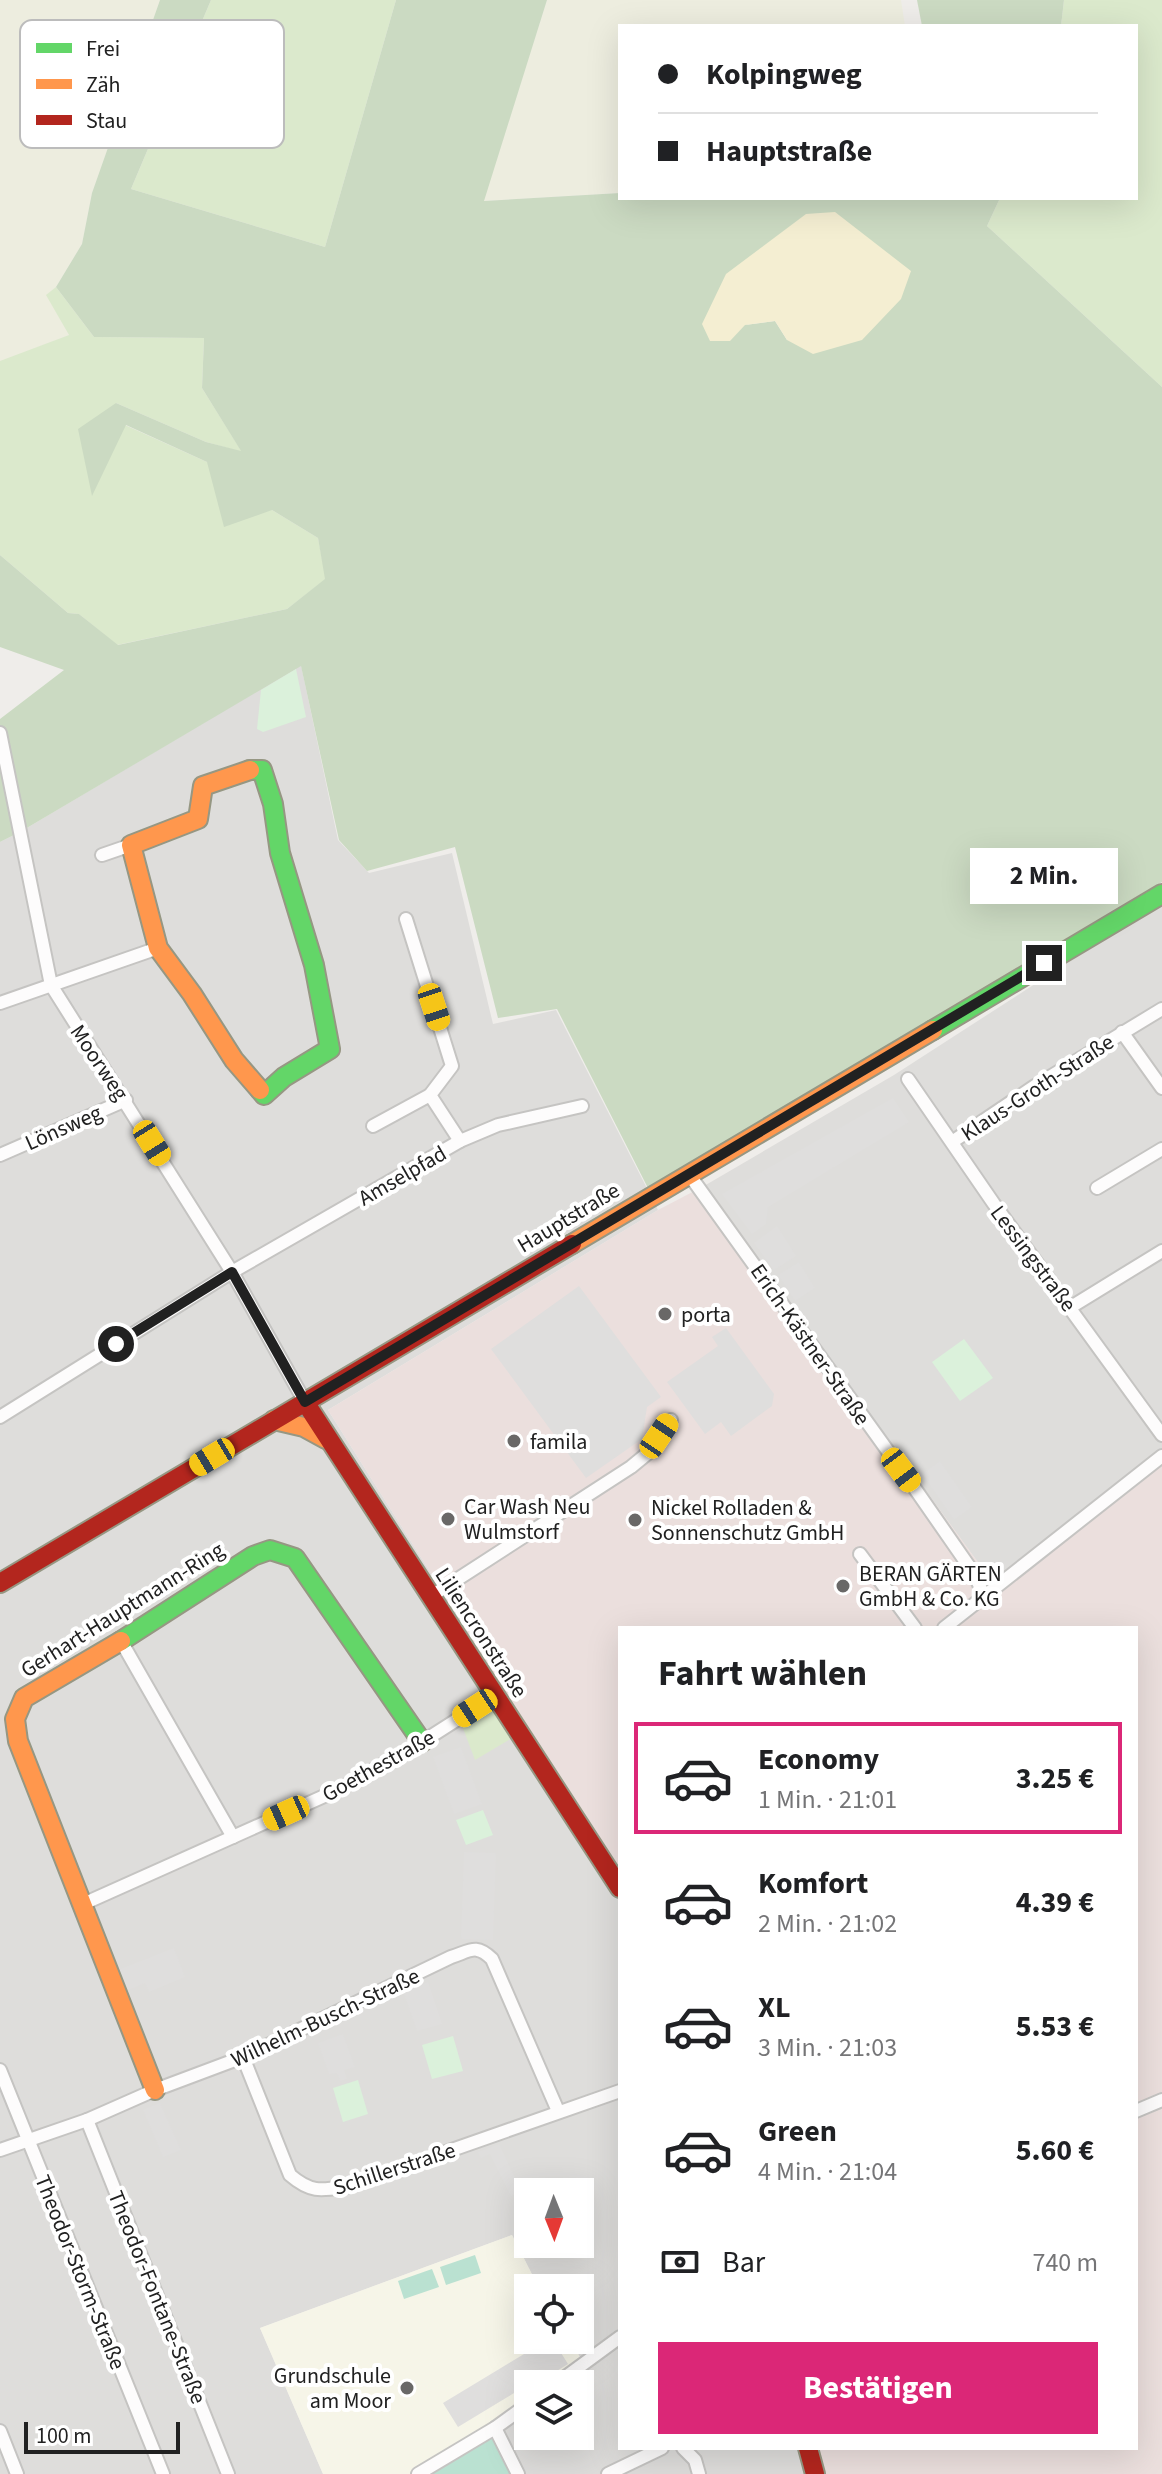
<!DOCTYPE html>
<html lang="de">
<meta charset="utf-8">
<style>
:root{--surface:#fff;--page:#f2f2f2;--text:#202124;--muted:#757577;--line:#e0e0e0;--accent:#db2777}
body{margin:0;font-family:"Source Sans 3",sans-serif;background:var(--page);color:var(--text);height:100vh;display:flex;flex-direction:column;font-size:30px;white-space:nowrap}
*{box-sizing:border-box;margin:0}
p{font-size:26px;color:var(--muted)}
.icon{flex:none;width:44px;height:44px;fill:none;stroke:currentColor;stroke-width:2;stroke-linecap:round;stroke-linejoin:round}
.map{position:relative;flex:1;overflow:hidden}
.drawer{position:absolute;left:618px;top:1626px;width:520px;height:824px;display:flex;flex-direction:column;background:var(--surface);border-radius:0px;box-shadow:0 8px 32px #0002}
.drawer>*{flex:none}
.hud{position:absolute;left:618px;top:24px;width:520px;height:176px;border-radius:0px;box-shadow:0 8px 32px #0002;display:grid;align-content:center;height:176px;padding:0 40px;background:var(--surface)}
.needle{width:52px;rotate:179deg}
.tools{position:absolute;left:514px;top:2178px;display:grid;gap:16px}
.tools a{display:grid;place-items:center;width:80px;height:80px;border-radius:0px;background:var(--surface);box-shadow:0 8px 32px #0002;font-size:40px}
.scale{position:absolute;left:24px;bottom:20px;width:156px;box-sizing:border-box;padding-left:8px;border:4px solid #212121;border-top:0;font-size:22px;line-height:28px;white-space:nowrap;color:#212121;-webkit-text-stroke:6px #fff;paint-order:stroke}
.end{position:absolute;width:36px;height:36px;margin:-18px;border:10px solid #212121;background:#fff;box-shadow:0 0 0 4px #fff}
.from{border-radius:50%}
.bubble{position:absolute;height:56px;border-radius:0px;background:var(--surface);box-shadow:0 8px 32px #0002;font-size:26px;font-weight:700;line-height:56px;text-align:center}
.car{position:absolute;width:24px;height:48px;margin:-24px -12px;border-radius:10px;box-shadow:0 0 6px 2px #0007;background:linear-gradient(#f5c518 24%,#345 0 40%,#f5c518 0 76%,#345 0 86%,#f5c518 0)}
.hud b{display:flex;align-items:center;gap:28px;height:76px;font-size:30px}
.hud b+b{border-top:2px solid var(--line)}
.hud i{width:20px;height:20px;background:var(--text)}
ul{padding:0;list-style:none}
li{display:flex;align-items:center;gap:24px;height:112px;margin:0 16px 12px;padding:0 24px;border:4px solid transparent;border-radius:0px}
li div{flex:1}
li b{display:block;font-size:30px}
li em{font-style:normal;font-weight:700}
li.current{border-color:var(--accent)}
li>.icon{width:72px;height:72px;stroke-width:1.5}
h2{padding:0 40px;font-size:36px;line-height:96px}
.pay{display:flex;align-items:center;gap:20px;height:88px;padding:0 40px;font-size:30px}
.pay p{margin-inline-start:auto}
.primary-button{display:flex;gap:16px;margin-top:auto;padding:16px 40px}
.primary-button a{flex:1;height:92px;border-radius:0px;background:var(--accent);color:#fff;font-size:32px;font-weight:700;line-height:92px;text-align:center}
.map>svg:first-child{display:block}
.residential{fill:#dedddb;fill-rule:evenodd}
.commercial{fill:#ebdfdd}
.education{fill:#f6f5e8}
.farmland{fill:#ededdf}
.grass{fill:#dbe9cc}
.forest{fill:#cbdac2;fill-rule:evenodd}
.sand{fill:#f4eed2}
.park{fill:#dbf1db}
.pitch{fill:#bae1d1}
.parking{fill:#dfdedd}
.lines{fill:none;stroke-linecap:round;stroke-linejoin:round}
.street-casing{stroke:#c5c4c2;stroke-width:16}
.fast-casing{stroke:#969783;stroke-width:22}
.slow-casing{stroke:#969783;stroke-width:22}
.jam-casing{stroke:#969783;stroke-width:22}
.street{stroke:#fdfcfc;stroke-width:12}
.fast{stroke:#63d668;stroke-width:18}
.slow{stroke:#ff974d;stroke-width:18}
.jam{stroke:#b3261e;stroke-width:18}
.route{stroke:#212121;stroke-width:10}
.poi-dot{fill:#696867;stroke:#fff;stroke-width:3}
.labels{text-anchor:middle;stroke-width:8;stroke-linejoin:round;paint-order:stroke}
.street-label{font-size:22px;fill:#212121;stroke:#fff}
.poi-label{font-size:22px;fill:#212121;stroke:#fff;text-anchor:start}
.key{fill:#fff;stroke:#bcbcbc;stroke-width:2}
.key-label{font-size:22px;fill:#212121}
</style>
<div class="map">
<svg width="1162" height="2474" viewBox="0 0 1162 2474">
<rect width="100%" height="100%" fill="#efedea"/>
<!-- residential -->
<g class="residential">
<path d="M301 665 338 840 369 873 452 853 493 1024 556 1010 658 1210 328 1410 620 1873V2448H813L820 2474H518L495 2428 528 2404V2436H580V2384H556L584 2364 570 2340H580V2288H539L512 2235 260 2328 323 2474H0V842L20 832ZM528 2192H580V2244H528Z"/>
<polygon points="1162,902 1162,1453 993,1583 704,1186 894,1075"/>
</g>
<!-- commercial -->
<polygon class="commercial" points="704,1186 993,1583 1162,1453 1162,2474 820,2474 813,2448 1136,2448 1136,1628 620,1628 620,1873 328,1410 658,1210"/>
<!-- education -->
<polygon class="education" points="512,2235 539,2288 528,2288 528,2340 570,2340 584,2364 556,2384 528,2384 528,2404 418,2474 323,2474 260,2328"/>
<!-- farmland -->
<g class="farmland">
<polygon points="0,0 160,0 92,193 82,244 56,287 47,295 69,335 0,362"/>
<polygon points="547,0 901,0 905,26 620,26 620,193 483,201"/>
</g>
<!-- grass -->
<g class="grass">
<polygon points="211,0 396,0 325,247 131,189"/>
<polygon points="1064,0 1162,0 1162,387 987,226 1000,198 1136,198 1136,26 1061,26"/>
<polygon points="56,287 94,337 204,338 202,388 242,452 206,442 116,403 92,494 125,425 207,462 272,510 318,538 326,579 287,609 117,645 79,614 68,613 0,555 0,361 69,335 46,295"/>
<polygon points="490,1704 512,1738 475,1760 461,1723"/>
</g>
<!-- forest -->
<g class="forest">
<path d="M160 0H211L131 189 325 247 396 0H547L484 201 620 193V198H1000L987 226 1162 387V882L650 1192 557 1009 498 1018 455 847 367 871 339 840 301 666 20 832 0 842V719L64 670 0 647V555L68 613 79 614 118 645 287 609 325 579 318 538 272 510 224 527 207 462 126 425 92 496 78 429 116 403 206 442 241 451 202 388 204 338 94 337 56 287 82 244 92 193ZM911 271 787 340 775 321 745 325Z"/>
<polygon points="917,0 1064,0 1061,26 922,26"/>
</g>
<!-- sand -->
<polygon class="sand" points="835,212 911,271 901,299 862,340 813,354 787,340 775,321 745,325 730,341 710,341 702,324 726,274 806,214"/>
<!-- park -->
<g class="park">
<polygon points="296,669 306,717 263,732 257,729 261,690"/>
<polygon points="964,1339 993,1378 960,1401 932,1362"/>
<polygon points="483,1810 493,1835 466,1845 456,1820"/>
<polygon points="453,2036 463,2071 432,2079 422,2045"/>
<polygon points="358,2080 368,2114 343,2122 333,2088"/>
</g>
<!-- pitch -->
<g class="pitch">
<polygon points="475,2255 481,2273 446,2285 440,2267"/>
<polygon points="432,2269 439,2287 404,2299 398,2281"/>
<polygon points="495,2428 518,2474 418,2474"/>
</g>
<!-- parking -->
<g class="parking">
<polygon points="893,1098 909,1122 768,1207 766,1224 752,1234 722,1194"/>
<polygon points="777,1226 796,1256 774,1270 754,1243"/>
<polygon points="799,1262 815,1288 795,1301 778,1275"/>
<polygon points="579,1286 661,1397 647,1407 642,1439 586,1478 491,1349"/>
<polygon points="726,1328 774,1394 772,1406 731,1436 721,1422 705,1434 667,1382 718,1346 712,1337"/>
<polygon points="940,1461 972,1507 954,1520 922,1474"/>
<polygon points="461,1747 482,1804 454,1814 433,1757"/>
<polygon points="464,1852 496,1853 493,1940 461,1939"/>
<polygon points="174,1948 185,1977 149,1992 145,1983 126,1991 118,1970"/>
<polygon points="428,1982 442,2024 417,2031 403,1991"/>
<polygon points="343,2034 355,2067 344,2070 347,2079 340,2081 337,2073 329,2074 318,2043"/>
<polygon points="160,2103 181,2150 163,2157 143,2110"/>
<polygon points="499,2144 521,2191 511,2196 490,2154 481,2158 478,2152"/>
<polygon points="547,2340 553,2340 568,2364 536,2384 528,2384 528,2389 522,2392 519,2390 458,2427 443,2403"/>
</g>
<g class="lines">
<!-- street casing -->
<g class="street-casing">
<g id="street">
<polyline points="0,733 51,985 232,1272 305,1402"/>
<polyline points="102,855 131,845"/>
<polyline points="406,919 452,1066 430,1095 460,1141"/>
<polyline points="0,1003 158,948"/>
<polyline points="1122,1032 1162,1088"/>
<polyline points="908,1079 994,1204 1162,1435"/>
<polyline points="373,1126 430,1095"/>
<polyline points="952,1142 1035,1086 1162,1009"/>
<polyline points="0,1155 126,1100"/>
<polyline points="688,1173 918,1493 975,1575 984,1596"/>
<polyline points="1097,1188 1162,1149"/>
<polyline points="1071,1307 1162,1251"/>
<polyline points="0,1417 232,1272 460,1141 498,1125 582,1106"/>
<polyline points="860,1554 915,1628"/>
<polyline points="430,1597 631,1467 648,1453 671,1420"/>
<polyline points="944,1628 1162,1456"/>
<polyline points="121,1641 233,1837"/>
<polyline points="83,1904 340,1789 422,1742 494,1696"/>
<path d="M243 2057 290 2175C312 2194 323 2190 349 2186L620 2091"/>
<polyline points="0,2070 163,2474"/>
<polyline points="1136,2111 1162,2100"/>
<polyline points="87,2120 228,2474"/>
<path d="M0 2150 87 2120 155 2090 243 2057 451 1957C470 1951 476 1943 492 1959L558 2111"/>
<polyline points="556,2384 620,2337"/>
<polyline points="495,2428 518,2474"/>
<polyline points="0,2431 17,2474"/>
<polyline points="683,2448 695,2460 699,2474"/>
<polyline points="418,2474 495,2428 528,2404"/>
<polyline points="608,2474 662,2448"/>
</g>
</g>
<!-- fast casing -->
<g class="fast-casing">
<g id="fast">
<polyline points="250,770 262,770 273,804 280,853 314,965 330,1049 284,1077 264,1095 260,1090"/>
<polyline points="933,1030 1162,894"/>
<polyline points="121,1641 253,1556 270,1550 295,1558 422,1742"/>
</g>
</g>
<!-- slow casing -->
<g class="slow-casing">
<g id="slow">
<polyline points="250,770 203,786 198,819 131,845 158,948 192,994 234,1060 260,1090"/>
<polyline points="572,1244 933,1030"/>
<polyline points="274,1420 304,1427 326,1439"/>
<polyline points="121,1641 24,1698 15,1719 18,1741 155,2090"/>
</g>
</g>
<!-- jam casing -->
<g class="jam-casing">
<g id="jam">
<polyline points="305,1402 620,1888"/>
<polyline points="0,1583 572,1244"/>
<polyline points="808,2448 815,2474"/>
</g>
</g>
<!-- street -->
<use href="#street" class="street"/>
<!-- fast -->
<use href="#fast" class="fast"/>
<!-- slow -->
<use href="#slow" class="slow"/>
<!-- jam -->
<use href="#jam" class="jam"/>
</g>
<g class="lines">
<!-- route -->
<polyline class="route" points="116,1344 232,1272 305,1402 1044,963"/>
</g>
<!-- markers -->
<g class="poi-dot">
<circle cx="665" cy="1314" r="8"/>
<circle cx="514" cy="1441" r="8"/>
<circle cx="448" cy="1519" r="8"/>
<circle cx="635" cy="1520" r="8"/>
<circle cx="843" cy="1586" r="8"/>
<circle cx="407" cy="2388" r="8"/>
</g>
<g class="labels">
<!-- street labels -->
<g class="street-label">
<text transform="translate(100 1062) rotate(56)" y="8">Moorweg</text>
<text transform="translate(1037 1087) rotate(-33)" y="8">Klaus-Groth-Straße</text>
<text transform="translate(63 1127) rotate(-24)" y="8">Lönsweg</text>
<text transform="translate(402 1175) rotate(-30)" y="8">Amselpfad</text>
<text transform="translate(568 1217) rotate(-31)" y="8">Hauptstraße</text>
<text transform="translate(1034 1258) rotate(53)" y="8">Lessingstraße</text>
<text transform="translate(811 1344) rotate(55)" y="8">Erich-Kästner-Straße</text>
<text transform="translate(122 1609) rotate(-32)" y="8">Gerhart-Hauptmann-Ring</text>
<text transform="translate(482 1632) rotate(57)" y="8">Liliencronstraße</text>
<text transform="translate(378 1765) rotate(-29)" y="8">Goethestraße</text>
<text transform="translate(325 2017) rotate(-25)" y="8">Wilhelm-Busch-Straße</text>
<text transform="translate(394 2168) rotate(-18)" y="8">Schillerstraße</text>
<text transform="translate(81 2272) rotate(68)" y="8">Theodor-Storm-Straße</text>
<text transform="translate(158 2297) rotate(68)" y="8">Theodor-Fontane-Straße</text>
</g>
<!-- poi labels -->
<g class="poi-label">
<text x="681" y="1322">porta</text>
<text x="530" y="1449">famila</text>
<text x="464" y="1514">Car Wash Neu<tspan x="464" dy="25">Wulmstorf</tspan></text>
<text x="651" y="1515">Nickel Rolladen &amp;<tspan x="651" dy="25">Sonnenschutz GmbH</tspan></text>
<text x="859" y="1581">BERAN GÄRTEN<tspan x="859" dy="25">GmbH &amp; Co. KG</tspan></text>
<text x="391" y="2383" text-anchor="end">Grundschule<tspan x="391" dy="25">am Moor</tspan></text>
</g>
</g>
<!-- legend -->
<rect x="20" y="20" width="264" height="128" rx="12" class="key"/>
<rect x="36" y="43" width="36" height="10" fill="#63d668"/>
<rect x="36" y="79" width="36" height="10" fill="#ff974d"/>
<rect x="36" y="115" width="36" height="10" fill="#b3261e"/>
<g class="key-label">
<text x="86" y="56">Frei</text>
<text x="86" y="92">Zäh</text>
<text x="86" y="128">Stau</text>
</g>
</svg>
<div class="tools">
<a><svg class="needle" viewBox="-14 -14 28 28"><path d="M0-13l5 13h-10z" fill="#e53935"/><path d="M0 13l5-13h-10z" fill="#757577"/></svg></a>
<a><svg class="icon" aria-label="locate" viewBox="0 0 24 24"><circle cx="12" cy="12" r="6"/><path d="M12 2v4M12 18v4M2 12h4M18 12h4"/></svg></a>
<a><svg class="icon" aria-label="layers" viewBox="0 0 24 24"><path d="M12 4l9 5-9 5-9-5zM3 14l9 5 9-5"/></svg></a>
</div>
<div class="scale">100 m</div>
<i class="end from" style="left:116px;top:1344px"></i>
<i class="end" style="left:1044px;top:963px"></i>
<div class="bubble" style="left:970px;top:848px;width:148px">2 Min.</div>
<i class="car" style="left:434px;top:1007px;rotate:162deg"></i>
<i class="car" style="left:152px;top:1143px;rotate:148deg"></i>
<i class="car" style="left:659px;top:1436px;rotate:34deg"></i>
<i class="car" style="left:212px;top:1457px;rotate:239deg"></i>
<i class="car" style="left:901px;top:1470px;rotate:143deg"></i>
<i class="car" style="left:475px;top:1708px;rotate:237deg"></i>
<i class="car" style="left:286px;top:1813px;rotate:246deg"></i>
<div class="hud">
<b><i class="from"></i>Kolpingweg</b>
<b><i></i>Hauptstraße</b>
</div>
<section class="drawer">
<h2>Fahrt wählen</h2>
<ul>
<li class="current"><svg class="icon" aria-label="car" viewBox="0 0 24 24"><path d="M5 17H2v-5l4-1 3-4h7l3 4 3 1v5h-3M9 17h6M6 11h13"/><circle cx="7" cy="17" r="2"/><circle cx="17" cy="17" r="2"/></svg><div><b>Economy</b><p>1 Min. · 21:01</p></div><em>3.25 €</em></li>
<li><svg class="icon" aria-label="car" viewBox="0 0 24 24"><path d="M5 17H2v-5l4-1 3-4h7l3 4 3 1v5h-3M9 17h6M6 11h13"/><circle cx="7" cy="17" r="2"/><circle cx="17" cy="17" r="2"/></svg><div><b>Komfort</b><p>2 Min. · 21:02</p></div><em>4.39 €</em></li>
<li><svg class="icon" aria-label="car" viewBox="0 0 24 24"><path d="M5 17H2v-5l4-1 3-4h7l3 4 3 1v5h-3M9 17h6M6 11h13"/><circle cx="7" cy="17" r="2"/><circle cx="17" cy="17" r="2"/></svg><div><b>XL</b><p>3 Min. · 21:03</p></div><em>5.53 €</em></li>
<li><svg class="icon" aria-label="car" viewBox="0 0 24 24"><path d="M5 17H2v-5l4-1 3-4h7l3 4 3 1v5h-3M9 17h6M6 11h13"/><circle cx="7" cy="17" r="2"/><circle cx="17" cy="17" r="2"/></svg><div><b>Green</b><p>4 Min. · 21:04</p></div><em>5.60 €</em></li>
</ul>
<div class="pay"><svg class="icon" aria-label="cash" viewBox="0 0 24 24"><path d="M3 7h18v10H3z"/><circle cx="12" cy="12" r="2"/></svg>Bar<p>740 m</p></div>
<div class="primary-button"><a>Bestätigen</a></div>
</section>
</div>
